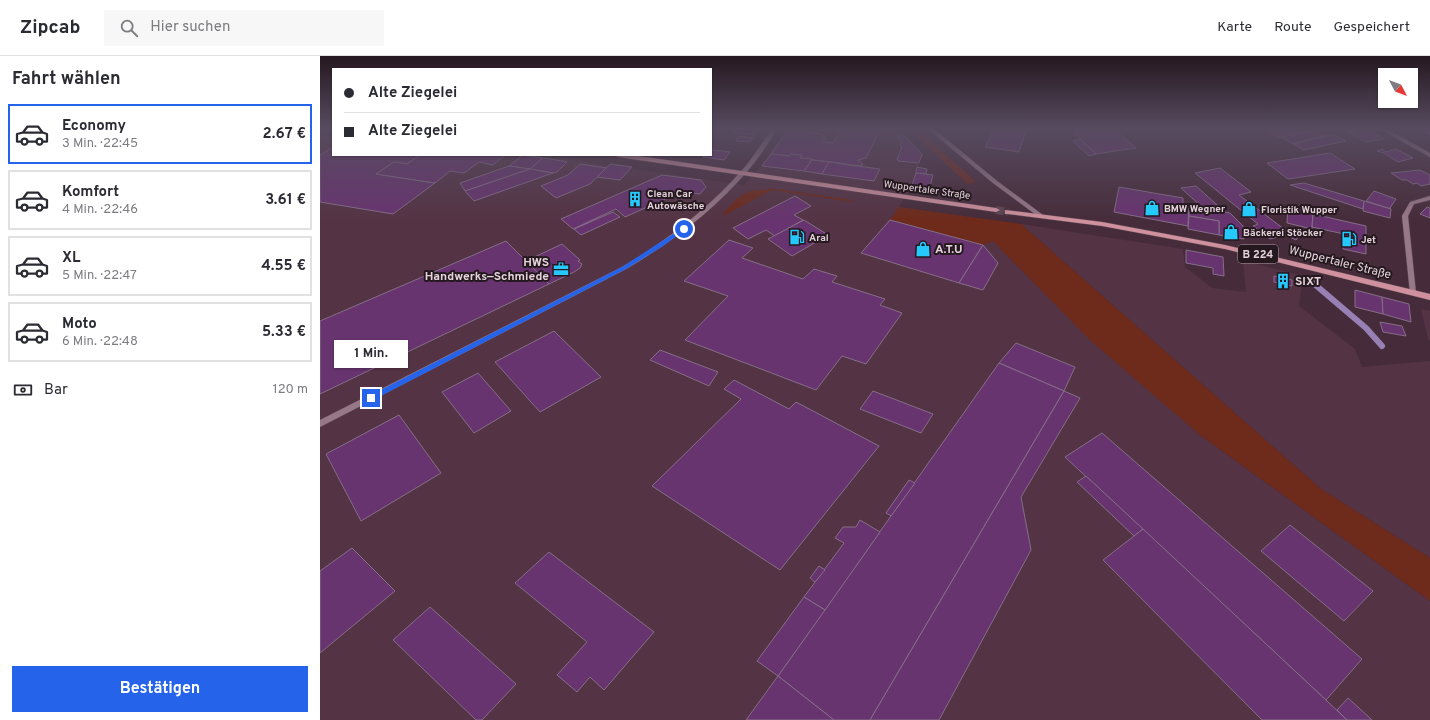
<!DOCTYPE html>
<html lang="de">
<meta charset="utf-8">
<style>
:root{--surface:#fff;--page:#f7f7f7;--text:#2b2b33;--muted:#7c7c81;--line:#e1e1e2;--accent:#2563eb}
body{margin:0;font-family:Overpass,sans-serif;background:var(--page);color:var(--text);height:100vh;display:flex;flex-direction:column;font-size:15px;white-space:nowrap}
*{box-sizing:border-box;margin:0}
p{font-size:13px;color:var(--muted)}
.icon{flex:none;width:22px;height:22px;fill:none;stroke:currentColor;stroke-width:2;stroke-linecap:round;stroke-linejoin:round}
.map{position:relative;flex:1;overflow:hidden}
.drawer{display:flex;flex-direction:column;background:var(--surface);width:320px}
.drawer>*{flex:none}
.top-card{position:absolute;left:12px;top:12px;width:380px;height:88px;border-radius:0px;box-shadow:0 1px 3px #0004;display:grid;align-content:center;height:88px;padding:0 12px;background:var(--surface)}
.needle{width:26px;rotate:131deg}
.fabs{position:absolute;left:1058px;top:12px;display:grid;gap:8px}
.fabs a{display:grid;place-items:center;width:40px;height:40px;border-radius:0px;background:var(--surface);box-shadow:0 1px 3px #0004;font-size:20px}
.end{position:absolute;width:18px;height:18px;margin:-9px;border:5px solid #2563eb;background:#fff;box-shadow:0 0 0 2px #fff}
.from{border-radius:50%}
.bubble{position:absolute;height:28px;border-radius:0px;background:var(--surface);box-shadow:0 1px 3px #0004;font-size:13px;font-weight:700;line-height:28px;text-align:center}
.top-card b{display:flex;align-items:center;gap:14px;height:38px;font-size:15px}
.top-card b+b{border-top:1px solid var(--line)}
.top-card i{width:10px;height:10px;background:var(--text)}
ul{padding:0;list-style:none}
li{display:flex;align-items:center;gap:12px;height:60px;margin:0 8px 6px;padding:0 4px;border:2px solid var(--line);border-radius:0px}
li div{flex:1}
li b{display:block;font-size:15px}
li em{font-style:normal;font-weight:700}
li.selected{border-color:var(--accent)}
li>.icon{width:36px;height:36px;stroke-width:1.5}
h2{padding:0 12px;font-size:18px;line-height:48px}
.pay{display:flex;align-items:center;gap:10px;height:44px;padding:0 12px;font-size:15px}
.pay p{margin-inline-start:auto}
.cta{display:flex;gap:8px;margin-top:auto;padding:8px 12px}
.cta a{flex:1;height:46px;border-radius:0px;background:var(--accent);color:#fff;font-size:16px;font-weight:700;line-height:46px;text-align:center}
header{display:flex;align-items:center;gap:24px;box-sizing:border-box;height:56px;padding:0 20px;background:var(--surface);border-bottom:1px solid var(--line)}
header strong{font-size:19px}
nav{display:flex;gap:22px;margin-inline-start:auto;font-size:14px}
.search{width:280px;height:36px;background:var(--page);display:flex;align-items:center;gap:10px;box-sizing:border-box;padding:0 14px;border-radius:0px;color:var(--muted);font-size:15px}
main{display:flex;flex:1;min-height:0}
.map>svg:first-child{display:block}
.built{fill:#543344}
.green{fill:#6e2a1a}
.lines{fill:none;stroke-linecap:round;stroke-linejoin:round}
.stream{stroke:#9780b3;stroke-width:6}
.building{fill:#68346f;stroke:#846f87}
.primary-tunnel{stroke:#5e4552;stroke-width:8;stroke-dasharray:8 3.5;stroke-linecap:butt}
.minor-casing{stroke:#604955;stroke-width:1}
.primary-casing{stroke:#604955;stroke-width:1}
.minor{fill:#977888;fill-rule:evenodd}
.primary{fill:#cf919e;fill-rule:evenodd}
.route{fill:#2563eb}
.labels{text-anchor:middle;stroke-width:4;stroke-linejoin:round;paint-order:stroke}
.far-street-label{font-size:10px;fill:#e5d3dc;stroke:#25191f}
.far-poi-label{font-size:10px;font-weight:bold;fill:#e5d3dc;stroke:#25191f;text-anchor:start}
.shield{fill:#25191f;stroke:#ab9ba3;stroke-width:1}
.shield-label{font-size:11px;font-weight:bold;fill:#e5d3dc}
.poi-label{font-size:12px;font-weight:bold;fill:#e5d3dc;stroke:#25191f;text-anchor:start}
.street-label{font-size:12px;fill:#e5d3dc;stroke:#25191f}
</style>
<header>
<strong>Zipcab</strong>
<div class="search"><svg class="icon" aria-label="search" viewBox="0 0 24 24"><circle cx="10" cy="10" r="6"/><path d="M15 15l6 6"/></svg>Hier suchen</div>
<nav><a>Karte</a><a>Route</a><a>Gespeichert</a></nav>
</header>
<main>
<section class="drawer">
<h2>Fahrt wählen</h2>
<ul>
<li class="selected"><svg class="icon" aria-label="car" viewBox="0 0 24 24"><path d="M5 17H2v-5l4-1 3-4h7l3 4 3 1v5h-3M9 17h6M6 11h13"/><circle cx="7" cy="17" r="2"/><circle cx="17" cy="17" r="2"/></svg><div><b>Economy</b><p>3 Min. · 22:45</p></div><em>2.67 €</em></li>
<li><svg class="icon" aria-label="car" viewBox="0 0 24 24"><path d="M5 17H2v-5l4-1 3-4h7l3 4 3 1v5h-3M9 17h6M6 11h13"/><circle cx="7" cy="17" r="2"/><circle cx="17" cy="17" r="2"/></svg><div><b>Komfort</b><p>4 Min. · 22:46</p></div><em>3.61 €</em></li>
<li><svg class="icon" aria-label="car" viewBox="0 0 24 24"><path d="M5 17H2v-5l4-1 3-4h7l3 4 3 1v5h-3M9 17h6M6 11h13"/><circle cx="7" cy="17" r="2"/><circle cx="17" cy="17" r="2"/></svg><div><b>XL</b><p>5 Min. · 22:47</p></div><em>4.55 €</em></li>
<li><svg class="icon" aria-label="car" viewBox="0 0 24 24"><path d="M5 17H2v-5l4-1 3-4h7l3 4 3 1v5h-3M9 17h6M6 11h13"/><circle cx="7" cy="17" r="2"/><circle cx="17" cy="17" r="2"/></svg><div><b>Moto</b><p>6 Min. · 22:48</p></div><em>5.33 €</em></li>
</ul>
<div class="pay"><svg class="icon" aria-label="cash" viewBox="0 0 24 24"><path d="M3 7h18v10H3z"/><circle cx="12" cy="12" r="2"/></svg>Bar<p>120 m</p></div>
<div class="cta"><a>Bestätigen</a></div>
</section>
<div class="map">
<svg width="1110" height="664" viewBox="0 0 1110 664">
<rect width="100%" height="100%" fill="#462c3a"/>
<!-- built -->
<g class="built">
<polygon points="469,72 578,72 602,98 591,130 579,151 651,162 880,379 1110,545 1110,664 0,664 0,79 13,80 13,99 219,99 424,129 440,111"/>
<polygon points="701,168 863,193 865,211 892,232 926,236 923,205 983,220 979,250 1035,293 1042,311 1110,305 1110,502 1001,433"/>
<polygon points="1101,253 1110,255 1110,285 1108,283"/>
</g>
<!-- green -->
<g class="green">
<polygon points="587,72 597,72 656,126 648,128"/>
<path d="M450 132 532 144V146L452 134 405 159 403 158C412 148 420 136 435 134 441 133 445 135 450 132Z"/>
<polygon points="579,151 701,168 1001,433 1110,502 1110,545 880,379 770,284 673,185 663,189 570,164"/>
</g>
<g class="lines">
<!-- stream -->
<polyline class="stream" points="992,226 1046,272 1062,290"/>
</g>
<!-- building -->
<g class="building">
<polygon points="415,72 438,72 433,79 412,76"/>
<polygon points="469,72 491,72 488,76 501,78 506,81 503,86 513,87 520,75 514,75 515,72 561,72 546,102 538,104 543,108 541,110 480,102 482,99 471,98 469,100 451,98"/>
<polygon points="674,72 707,72 699,96 665,91"/>
<polygon points="749,72 794,72 816,92 776,98"/>
<polygon points="943,72 972,72 980,77 958,82"/>
<polygon points="972,72 1001,72 980,77"/>
<polygon points="1046,72 1064,83 1046,86 1028,76"/>
<polygon points="1110,72 1110,79 1100,73 1103,72"/>
<polygon points="993,74 1005,80 973,88 961,81"/>
<polygon points="580,78 583,78 602,98 599,107 579,105 577,104 582,90 580,89 581,85 578,83"/>
<polygon points="1014,78 1026,85 984,94 973,88"/>
<polygon points="419,80 433,82 430,86 416,85"/>
<polygon points="760,83 776,98 769,100 753,85"/>
<polygon points="13,91 13,99 100,99 87,108 74,106 56,118 115,127 73,158 0,146 0,99"/>
<polygon points="1062,93 1066,96 1076,93 1093,102 1078,106 1064,97 1057,95"/>
<polygon points="391,94 403,95 410,96 404,104 383,101 385,99 391,99"/>
<polygon points="1010,97 1035,113 968,123 947,107"/>
<polygon points="451,98 469,100 471,98 482,99 480,102 492,103 484,115 442,110"/>
<polygon points="100,99 185,99 173,109 159,106 144,117 130,115 115,127 56,118 74,106 87,108"/>
<polygon points="203,99 223,102 210,113 189,110"/>
<polygon points="223,102 243,105 247,106 237,116 234,117 210,113"/>
<polygon points="492,104 509,106 502,118 484,115"/>
<polygon points="509,106 522,108 560,113 554,125 502,118"/>
<polygon points="260,108 287,112 270,128 236,142 221,130 248,119"/>
<polygon points="290,108 312,111 300,124 277,121"/>
<polygon points="189,110 210,113 145,135 140,127"/>
<polygon points="597,111 607,113 606,118 596,117"/>
<polygon points="900,112 931,136 919,139 968,176 979,180 976,184 965,179 950,183 933,170 938,168 875,117"/>
<polygon points="210,113 233,117 154,145 145,135"/>
<polygon points="1100,114 1110,119 1110,128 1101,130 1097,127 1093,128 1087,124 1082,124 1071,117"/>
<polygon points="596,117 613,119 610,131 592,129"/>
<polygon points="342,119 381,124 386,131 380,138 361,136 305,161 296,153 253,173 241,163"/>
<polygon points="984,127 1044,145 1043,153 970,129"/>
<polygon points="876,130 906,157 884,153 861,132"/>
<polygon points="799,131 863,142 863,148 869,149 868,170 794,156"/>
<polygon points="1054,135 1076,143 1070,152 1071,153 1046,145"/>
<polygon points="475,140 491,150 474,159 483,164 455,180 446,174 428,183 413,172"/>
<polygon points="1044,145 1071,153 1070,162 1043,155"/>
<polygon points="869,149 910,157 923,170 924,183 899,179 899,165 869,160"/>
<polygon points="968,149 993,154 992,173 967,167"/>
<polygon points="1107,151 1110,152 1110,162 1100,158"/>
<polygon points="293,156 300,161 261,179 254,173"/>
<polygon points="993,158 1046,170 1046,198 1023,193 1024,178 992,171"/>
<polygon points="869,160 899,165 899,179 868,173"/>
<polygon points="484,164 508,179 472,200 448,183"/>
<polygon points="570,164 663,189 639,227 541,197"/>
<polygon points="409,184 433,192 422,202 483,223 494,213 517,220 512,226 565,243 560,249 582,257 546,308 522,300 496,334 365,284 408,240 364,225"/>
<polygon points="186,185 229,228 0,338 0,265"/>
<polygon points="242,188 260,204 258,205 262,208 260,212 254,216 229,228 206,205"/>
<polygon points="663,189 678,207 663,234 639,227"/>
<polygon points="866,194 903,201 904,220 893,218 893,212 866,207"/>
<polygon points="954,220 972,224 972,230 954,226"/>
<polygon points="1035,234 1062,241 1063,258 1035,251"/>
<polygon points="1062,241 1089,248 1091,266 1063,258"/>
<polygon points="1060,266 1082,270 1086,280 1063,276"/>
<polygon points="234,275 281,321 220,356 175,306"/>
<polygon points="696,287 755,311 744,335 679,307"/>
<polygon points="340,294 398,316 389,330 330,304"/>
<polygon points="679,307 744,335 550,664 514,664 458,620"/>
<polygon points="158,317 191,355 154,377 122,336"/>
<polygon points="414,324 469,353 476,346 559,390 460,514 332,430 421,343 404,333"/>
<polygon points="553,335 613,358 601,377 540,353"/>
<polygon points="744,335 760,342 701,441 711,494 619,664 550,664"/>
<polygon points="79,359 121,417 41,465 6,398"/>
<polygon points="782,377 1042,603 1006,644 745,401"/>
<polygon points="766,420 823,473 814,480 757,426"/>
<polygon points="589,424 595,427 571,460 566,457"/>
<polygon points="540,464 560,476 505,554 484,541 524,487 515,482 523,471 536,471"/>
<polygon points="970,469 1053,535 1024,565 941,495"/>
<polygon points="823,473 1006,644 1027,664 942,664 783,504"/>
<polygon points="32,492 75,535 0,597 0,515"/>
<polygon points="229,496 334,576 284,634 270,621 257,636 237,619 267,586 195,527"/>
<polygon points="499,510 505,514 495,526 490,522"/>
<polygon points="484,541 505,554 458,620 437,605"/>
<polygon points="110,551 196,628 162,664 156,664 73,584"/>
<polygon points="458,620 514,664 426,664"/>
<polygon points="1028,642 1052,664 1027,664 1017,654"/>
</g>
<g class="lines">
<!-- primary-tunnel -->
<polyline class="primary-tunnel" points="676,154 688,156"/>
<!-- minor casing -->
<g class="minor-casing">
<g id="minor">
<path d="M453 72H458C449 86 440 100 430 112 395 154 352 186 306 213L0 371V364L302 211C348 184 389 152 424 112 435 99 443 85 453 72Z"/>
<polygon points="607,72 613,72 677,125 723,159 723,161 719,161 673,127"/>
<polygon points="1058,72 1065,72 1110,97 1110,101"/>
<polygon points="1110,140 1110,144 1094,148 1088,160 1096,237 1093,239 1090,237 1082,160 1090,146"/>
</g>
</g>
<!-- primary casing -->
<g class="primary-casing">
<g id="primary">
<polygon points="295,99 312,99 676,152 680,154 676,156 298,101"/>
<polygon points="685,154 782,166 905,189 1110,238 1110,244 905,193 782,170 688,158 685,158"/>
</g>
</g>
<!-- minor -->
<use href="#minor" class="minor"/>
<!-- primary -->
<use href="#primary" class="primary"/>
</g>
<!-- sky -->
<linearGradient id="sky" x2="0" y2="1"><stop stop-color="#261820"/><stop offset="0.44" stop-color="#574b60"/><stop offset="1" stop-color="#574b60" stop-opacity="0"/></linearGradient>
<rect width="1110" height="165" fill="url(#sky)"/>
<!-- route -->
<polygon class="route" points="364,171 365,172 365,174 343,190 306,213 53,344 49,344 49,340 302,211"/>
<!-- icons -->
<defs>
<g id="building-bare" transform="scale(1.2)"><path d="M-4-6H4V6H1V3H-1V6H-4ZM-2.5-4.3h1.7v1.8h-1.7ZM.8-4.3h1.7v1.8H.8ZM-2.5-1h1.7V.8h-1.7ZM.8-1h1.7V.8H.8Z" fill="#26c9fe" stroke="#25191f" stroke-width="2.5" paint-order="stroke"/></g>
<g id="shop-bare" transform="scale(1.2)"><path d="M-5-2.5h2.3a2.7 3.5 0 0 1 5.4 0H5L5.5 6h-11ZM-1.5-2.5h3a1.5 2.3 0 0 0-3 0Z" fill="#26c9fe" stroke="#25191f" stroke-width="2.5" paint-order="stroke"/></g>
<g id="fuel-bare" transform="scale(1.2)"><path d="M-5.5-6h7V0h2V4h1.3V-2.5L3-4.5l.8-.8L6-3V5H2.5V1h-1V6h-7ZM-4.2-4.7v3.2H.2V-4.7Z" fill="#26c9fe" stroke="#25191f" stroke-width="2.5" paint-order="stroke"/></g>
<g id="office-bare" transform="scale(1.2)"><path d="M-6-3h4V-5.5h4V-3h4V5H-6ZM-1-4.5V-3h2v-1.5ZM-6 0V1H6V0Z" fill="#26c9fe" stroke="#25191f" stroke-width="2.5" paint-order="stroke"/></g>
</defs>
<g fill-rule="evenodd">
<use href="#building-bare" x="315" y="143"/>
<use href="#shop-bare" x="832" y="152"/>
<use href="#shop-bare" x="929" y="153"/>
<use href="#shop-bare" x="911" y="176"/>
<use href="#fuel-bare" x="477" y="181"/>
<use href="#fuel-bare" x="1029" y="183"/>
<use href="#shop-bare" x="603" y="193"/>
<use href="#office-bare" x="241" y="213"/>
<use href="#building-bare" x="963" y="225"/>
</g>
<g class="labels">
<!-- far-street labels -->
<g class="far-street-label">
<text transform="translate(607 133) rotate(8)" y="4">Wuppertaler Straße</text>
</g>
<!-- far-poi labels -->
<g class="far-poi-label">
<text x="327" y="141">Clean Car<tspan x="327" dy="12">Autowäsche</tspan></text>
<text x="844" y="156">BMW Wegner</text>
<text x="941" y="157">Floristik Wupper</text>
<text x="923" y="180">Bäckerei Stöcker</text>
<text x="489" y="185">Aral</text>
<text x="1041" y="187">Jet</text>
</g>
<!-- shield labels -->
<rect class="shield" x="918" y="189" width="40" height="18" rx="3"/>
<g class="shield-label">
<text x="938" y="202">B 224</text>
</g>
<!-- poi labels -->
<g class="poi-label">
<text x="615" y="197">A.T.U</text>
<text x="229" y="210" text-anchor="end">HWS<tspan x="229" dy="14">Handwerks‒Schmiede</tspan></text>
<text x="975" y="229">SIXT</text>
</g>
<!-- street labels -->
<g class="street-label">
<text transform="translate(1020 206) rotate(14)" y="4">Wuppertaler Straße</text>
</g>
</g>
</svg>
<div class="fabs">
<a><svg class="needle" viewBox="-14 -14 28 28"><path d="M0-13l5 13h-10z" fill="#e53935"/><path d="M0 13l5-13h-10z" fill="#7c7c81"/></svg></a>
</div>
<i class="end from" style="left:364px;top:173px"></i>
<i class="end" style="left:51px;top:342px"></i>
<div class="bubble" style="left:14px;top:284px;width:74px">1 Min.</div>
<div class="top-card">
<b><i class="from"></i>Alte Ziegelei</b>
<b><i></i>Alte Ziegelei</b>
</div>
</div>
</main>
